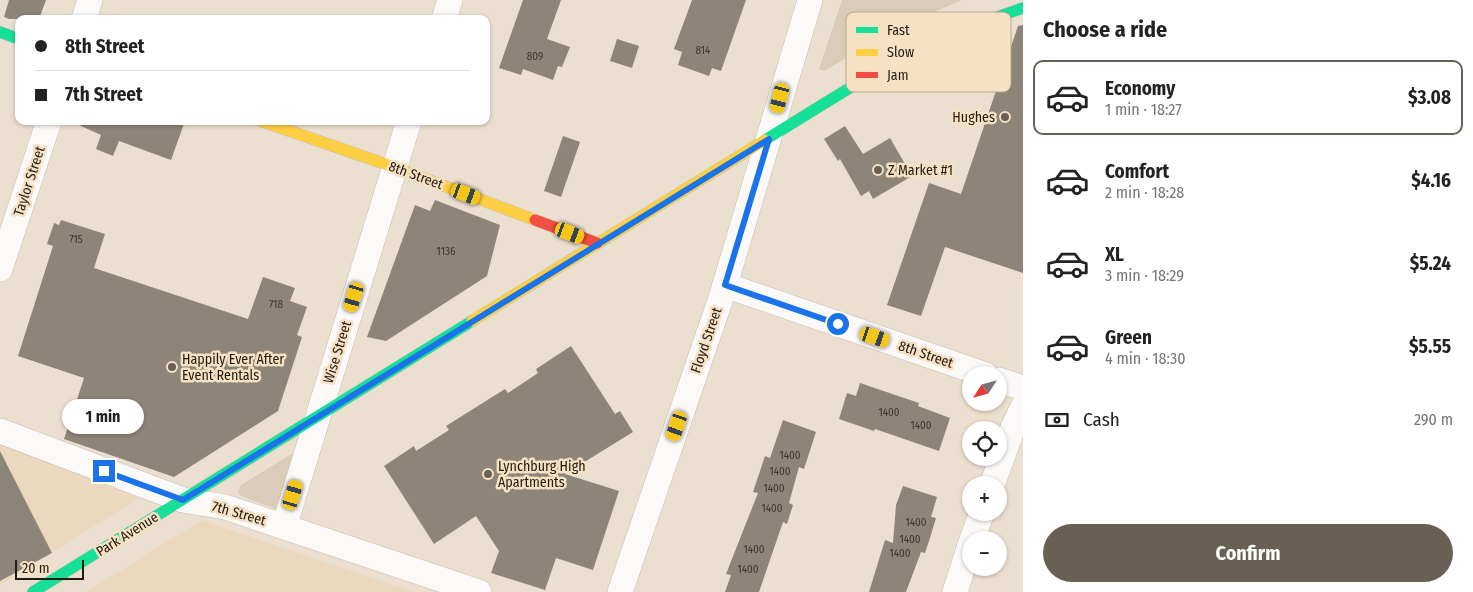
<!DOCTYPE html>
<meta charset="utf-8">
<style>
:root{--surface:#fff;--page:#f2f2f2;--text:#222;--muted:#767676;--line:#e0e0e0;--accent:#686054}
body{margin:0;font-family:"Fira Sans Condensed",sans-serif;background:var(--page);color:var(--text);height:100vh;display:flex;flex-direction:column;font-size:19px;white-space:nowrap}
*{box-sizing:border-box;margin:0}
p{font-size:16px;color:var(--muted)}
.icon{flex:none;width:28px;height:28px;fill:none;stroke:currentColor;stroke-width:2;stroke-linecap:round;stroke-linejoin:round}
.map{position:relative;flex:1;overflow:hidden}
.panel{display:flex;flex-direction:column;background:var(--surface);width:450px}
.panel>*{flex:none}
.guide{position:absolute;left:15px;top:15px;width:475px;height:110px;border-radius:10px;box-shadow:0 1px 4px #0004;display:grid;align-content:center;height:110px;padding:0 20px;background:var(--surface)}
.needle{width:32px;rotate:234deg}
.fabs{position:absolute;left:962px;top:366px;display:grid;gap:10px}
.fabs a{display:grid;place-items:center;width:45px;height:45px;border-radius:50%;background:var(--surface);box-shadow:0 1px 4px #0004;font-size:25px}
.scale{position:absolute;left:15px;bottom:12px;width:69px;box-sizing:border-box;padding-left:5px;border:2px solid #221b11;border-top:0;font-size:14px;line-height:18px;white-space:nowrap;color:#221b11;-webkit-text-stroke:4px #f6e1c4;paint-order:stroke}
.end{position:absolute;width:22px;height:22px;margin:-11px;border:6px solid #1a73e8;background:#fff;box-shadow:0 0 0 2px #fff}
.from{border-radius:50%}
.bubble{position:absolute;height:35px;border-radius:18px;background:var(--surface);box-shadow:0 1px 4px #0004;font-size:16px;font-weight:700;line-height:35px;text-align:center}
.car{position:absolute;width:15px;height:30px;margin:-15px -8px;border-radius:6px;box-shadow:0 0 4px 1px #0007;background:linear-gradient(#f5c518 24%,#345 0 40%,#f5c518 0 76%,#345 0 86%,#f5c518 0)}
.guide b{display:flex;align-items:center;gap:18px;height:48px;font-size:19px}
.guide b+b{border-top:1px solid var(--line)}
.guide i{width:12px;height:12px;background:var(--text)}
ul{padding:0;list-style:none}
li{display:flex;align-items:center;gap:15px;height:75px;margin:0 10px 8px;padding:0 10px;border:2px solid transparent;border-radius:10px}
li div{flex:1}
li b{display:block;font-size:19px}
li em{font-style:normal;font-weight:700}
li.on{border-color:var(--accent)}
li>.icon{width:45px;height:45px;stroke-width:1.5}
h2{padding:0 20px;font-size:22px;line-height:60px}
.pay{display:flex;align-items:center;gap:12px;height:55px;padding:0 20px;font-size:19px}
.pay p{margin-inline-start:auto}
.cta{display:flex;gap:10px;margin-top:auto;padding:10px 20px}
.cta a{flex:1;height:58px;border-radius:30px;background:var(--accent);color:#fff;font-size:20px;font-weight:700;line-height:58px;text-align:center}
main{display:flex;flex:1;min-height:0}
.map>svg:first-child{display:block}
.built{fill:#ecd8be}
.green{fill:#daccb9}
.building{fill:#8e8579}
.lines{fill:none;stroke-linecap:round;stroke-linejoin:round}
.street-casing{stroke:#c6bdb0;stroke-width:26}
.fast-casing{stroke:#c6bdb0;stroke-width:12}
.slow-casing{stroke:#c6bdb0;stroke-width:12}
.jam-casing{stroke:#c6bdb0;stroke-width:12}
.street{stroke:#fcfaf8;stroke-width:25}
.fast{stroke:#16e098;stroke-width:11}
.slow{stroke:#ffcf43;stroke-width:11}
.jam{stroke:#f24e42;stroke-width:11}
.route{stroke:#1a73e8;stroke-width:6}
.poi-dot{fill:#686054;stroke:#f6e1c4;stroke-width:2}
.labels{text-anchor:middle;stroke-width:5;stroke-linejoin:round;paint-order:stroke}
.number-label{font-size:11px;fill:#3d362b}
.poi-label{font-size:14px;fill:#221b11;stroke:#f6e1c4;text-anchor:start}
.street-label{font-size:14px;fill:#221b11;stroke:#f6e1c4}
.key{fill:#f6e1c4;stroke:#b6a68e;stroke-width:1}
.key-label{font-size:14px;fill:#221b11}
</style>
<main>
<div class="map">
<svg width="1023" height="592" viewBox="0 0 1023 592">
<rect width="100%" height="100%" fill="#ebdfcf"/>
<!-- built -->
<g class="built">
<polygon points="0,442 139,498 0,585"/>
<polygon points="202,520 277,546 413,592 86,592"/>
</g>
<!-- green -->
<g class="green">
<polygon points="842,0 962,0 898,28 824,71 819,69"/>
<polygon points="296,453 278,510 241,496 238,492 241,485 290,455"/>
</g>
<!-- building -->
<g class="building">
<polygon points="9,0 46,0 39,19 9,19 4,17"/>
<polygon points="523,0 561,0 547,39 570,47 562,67 558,66 553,80 523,69 521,75 499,68"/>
<polygon points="692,0 746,0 721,71 712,68 709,76 678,65 682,52 674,49"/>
<polygon points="1023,25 1023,273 945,247 921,316 887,305 929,183 961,194 1018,26"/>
<polygon points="617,39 639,46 632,68 610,61"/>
<polygon points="70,121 185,121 171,160 119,141 113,156 96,149 101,135"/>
<polygon points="845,126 863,154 890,138 912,176 873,199 869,191 861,196 840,159 838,161 824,139"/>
<polygon points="563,136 580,142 561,197 544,191"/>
<polygon points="435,200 500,225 487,276 386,341 367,337 415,205 430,211"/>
<polygon points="61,220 105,234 94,268 248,319 263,277 295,288 290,301 307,307 297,335 302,337 278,411 174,477 64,439 84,378 18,356 53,246 47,244 54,223 59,225"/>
<polygon points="571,346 615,414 620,411 633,432 565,474 619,491 593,570 556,558 545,590 491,573 499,551 476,516 434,544 384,466 414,446 416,451 449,430 446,426 505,389 508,393 538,373 536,369"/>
<polygon points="860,383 919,403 918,406 950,418 939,451 875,429 874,431 839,419 847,393 856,396"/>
<polygon points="783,420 816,432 804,469 799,467 789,503 793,505 787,524 783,522 759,592 725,592 731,575 726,574 758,493 753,492 765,456 770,458"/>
<polygon points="0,451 52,553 0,581"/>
<polygon points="903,486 937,497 931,517 936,518 929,541 925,553 921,552 906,592 869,592 885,540 893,543 896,505"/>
</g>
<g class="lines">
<!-- street casing -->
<g class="street-casing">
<g id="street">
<polyline points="84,19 90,0"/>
<polyline points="444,19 450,0"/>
<polyline points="0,269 49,121"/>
<polyline points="725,285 986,375"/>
<polyline points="999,380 1023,388"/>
<polyline points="0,431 183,500 225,507 479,592"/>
<polyline points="992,485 1014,425 1023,407"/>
<polyline points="284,527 409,121"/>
<polyline points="972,540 982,512"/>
<polyline points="620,592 721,298 810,0"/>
<polyline points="955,592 971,542"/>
</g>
</g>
<!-- fast casing -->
<g class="fast-casing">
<g id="fast">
<polyline points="0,32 19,39"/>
<polyline points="765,140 900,57 977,24 1023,8"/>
<polyline points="33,592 472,321"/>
</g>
</g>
<!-- slow casing -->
<g class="slow-casing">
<g id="slow">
<polyline points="261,121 394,167 535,220"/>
<polyline points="472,321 765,140"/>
</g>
</g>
<!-- jam casing -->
<g class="jam-casing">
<polyline id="jam" points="535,220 597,243"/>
</g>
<!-- street -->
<use href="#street" class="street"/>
<!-- fast -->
<use href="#fast" class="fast"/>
<!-- slow -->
<use href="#slow" class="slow"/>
<!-- jam -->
<use href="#jam" class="jam"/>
</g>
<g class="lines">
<!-- route -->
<polyline class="route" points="104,471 183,500 769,139 725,285 838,324"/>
</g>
<!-- markers -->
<g class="poi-dot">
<circle cx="1005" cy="117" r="5"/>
<circle cx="878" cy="170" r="5"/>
<circle cx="172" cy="367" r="5"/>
<circle cx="488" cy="474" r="5"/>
</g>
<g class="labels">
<!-- number labels -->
<g class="number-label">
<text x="703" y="54">814</text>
<text x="535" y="60">809</text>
<text x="76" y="243">715</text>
<text x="446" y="255">1136</text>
<text x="276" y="308">718</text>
<text x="889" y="416">1400</text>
<text x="921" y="429">1400</text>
<text x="790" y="459">1400</text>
<text x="780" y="475">1400</text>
<text x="774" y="492">1400</text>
<text x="772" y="512">1400</text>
<text x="916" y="526">1400</text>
<text x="910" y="543">1400</text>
<text x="754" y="553">1400</text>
<text x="900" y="557">1400</text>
<text x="748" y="573">1400</text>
</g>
<!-- poi labels -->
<g class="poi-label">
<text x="995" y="122" text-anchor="end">Hughes</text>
<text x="888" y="175">Z Market #1</text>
<text x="182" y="364">Happily Ever After<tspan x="182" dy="16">Event Rentals</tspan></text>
<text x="498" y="471">Lynchburg High<tspan x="498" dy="16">Apartments</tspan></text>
</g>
<!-- street labels -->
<g class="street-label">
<text transform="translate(416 175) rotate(20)" y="5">8th Street</text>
<text transform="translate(29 181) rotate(-72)" y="5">Taylor Street</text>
<text transform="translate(706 340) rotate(-71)" y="5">Floyd Street</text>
<text transform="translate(337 352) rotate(-73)" y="5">Wise Street</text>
<text transform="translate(926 354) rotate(19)" y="5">8th Street</text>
<text transform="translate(239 513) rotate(16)" y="5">7th Street</text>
<text transform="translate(127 534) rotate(-32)" y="5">Park Avenue</text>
</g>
</g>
<!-- legend -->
<rect x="846" y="12" width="165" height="80" rx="8" class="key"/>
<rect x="856" y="27" width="22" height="6" fill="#16e098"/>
<rect x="856" y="49" width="22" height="7" fill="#ffcf43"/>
<rect x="856" y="72" width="22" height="6" fill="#f24e42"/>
<g class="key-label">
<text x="887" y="35">Fast</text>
<text x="887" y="57">Slow</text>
<text x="887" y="80">Jam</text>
</g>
</svg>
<div class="fabs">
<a><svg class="needle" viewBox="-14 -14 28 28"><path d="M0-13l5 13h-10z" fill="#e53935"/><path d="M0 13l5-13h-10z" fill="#767676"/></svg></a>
<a><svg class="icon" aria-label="locate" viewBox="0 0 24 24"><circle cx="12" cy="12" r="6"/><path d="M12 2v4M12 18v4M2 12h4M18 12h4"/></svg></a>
<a>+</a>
<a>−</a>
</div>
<div class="scale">20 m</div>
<i class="end from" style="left:838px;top:324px"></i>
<i class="end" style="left:104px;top:471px"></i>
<div class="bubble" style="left:62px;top:399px;width:82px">1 min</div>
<i class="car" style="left:780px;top:98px;rotate:194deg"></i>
<i class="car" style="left:466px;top:194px;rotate:111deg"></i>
<i class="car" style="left:570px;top:233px;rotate:111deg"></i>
<i class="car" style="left:354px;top:297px;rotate:197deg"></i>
<i class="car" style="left:875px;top:337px;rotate:109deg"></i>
<i class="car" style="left:677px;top:426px;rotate:199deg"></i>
<i class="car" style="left:293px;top:495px;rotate:17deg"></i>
<div class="guide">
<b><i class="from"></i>8th Street</b>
<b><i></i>7th Street</b>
</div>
</div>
<section class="panel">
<h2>Choose a ride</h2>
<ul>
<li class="on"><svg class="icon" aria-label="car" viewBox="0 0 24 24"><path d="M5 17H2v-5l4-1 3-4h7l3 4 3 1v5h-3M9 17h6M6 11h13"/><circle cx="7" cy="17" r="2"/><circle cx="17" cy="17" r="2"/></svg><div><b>Economy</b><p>1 min · 18:27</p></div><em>$3.08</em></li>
<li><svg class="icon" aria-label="car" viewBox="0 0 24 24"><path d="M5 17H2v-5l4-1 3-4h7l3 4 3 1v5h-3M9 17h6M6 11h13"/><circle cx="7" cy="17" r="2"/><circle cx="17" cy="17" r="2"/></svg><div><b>Comfort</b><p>2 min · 18:28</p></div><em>$4.16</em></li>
<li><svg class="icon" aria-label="car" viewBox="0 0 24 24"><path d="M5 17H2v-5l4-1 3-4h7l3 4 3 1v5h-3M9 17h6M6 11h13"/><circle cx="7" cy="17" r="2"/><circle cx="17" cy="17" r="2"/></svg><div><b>XL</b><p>3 min · 18:29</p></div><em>$5.24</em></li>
<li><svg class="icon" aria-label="car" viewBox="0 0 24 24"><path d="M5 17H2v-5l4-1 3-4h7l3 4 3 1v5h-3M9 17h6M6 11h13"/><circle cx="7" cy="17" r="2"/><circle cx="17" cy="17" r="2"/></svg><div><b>Green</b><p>4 min · 18:30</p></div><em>$5.55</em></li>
</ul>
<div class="pay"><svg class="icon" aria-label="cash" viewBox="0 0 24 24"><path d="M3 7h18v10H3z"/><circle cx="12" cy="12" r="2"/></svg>Cash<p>290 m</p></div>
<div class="cta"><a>Confirm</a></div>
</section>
</main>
